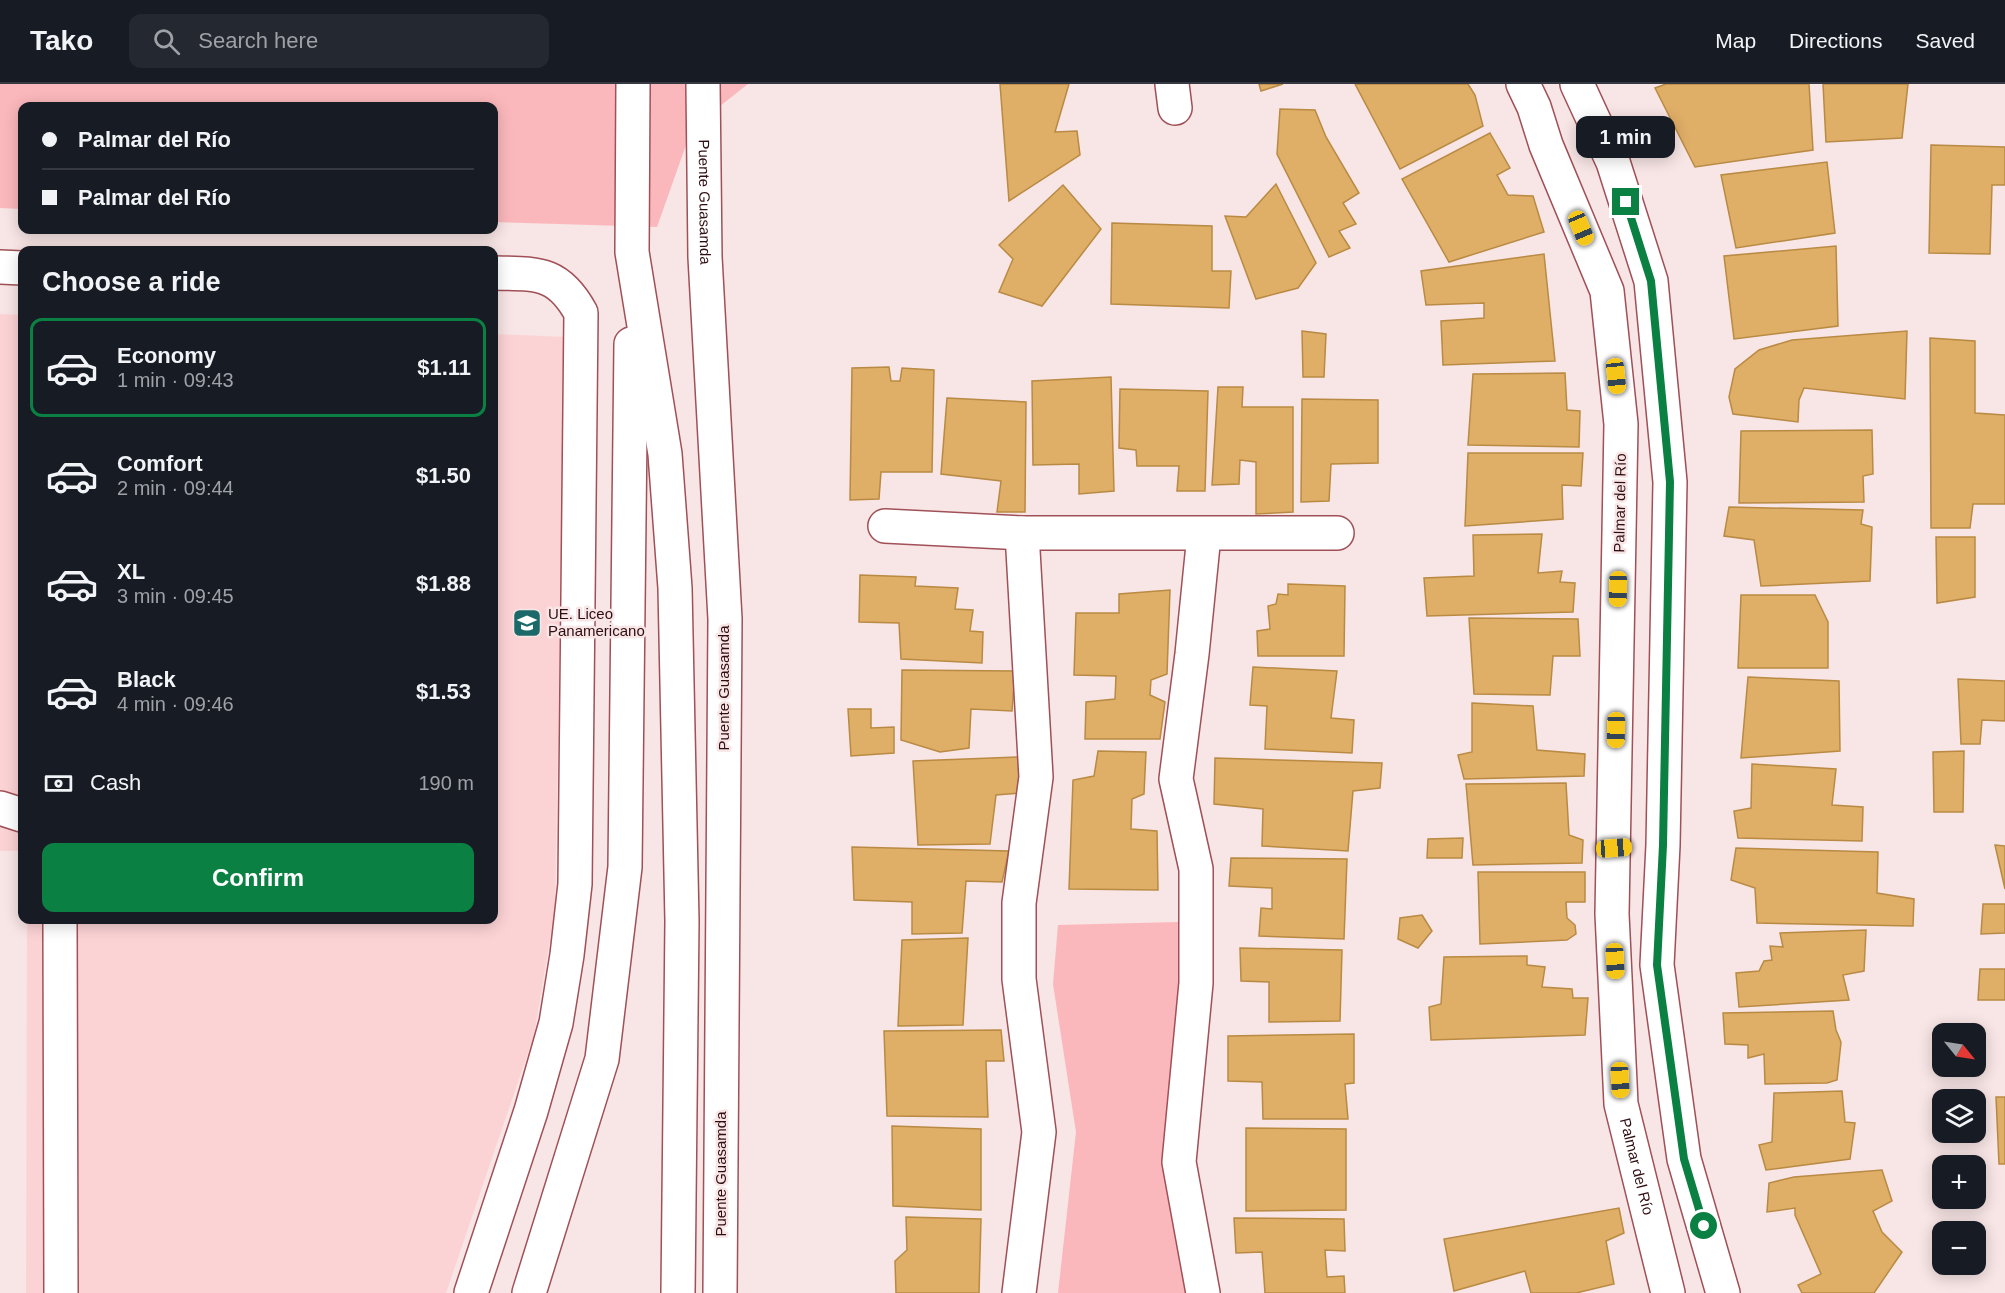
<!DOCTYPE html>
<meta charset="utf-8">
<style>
:root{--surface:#171b24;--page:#242831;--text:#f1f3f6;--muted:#9ea1a6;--line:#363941;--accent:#0b8043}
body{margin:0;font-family:Helvetica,sans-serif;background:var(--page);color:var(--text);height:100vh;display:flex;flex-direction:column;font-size:22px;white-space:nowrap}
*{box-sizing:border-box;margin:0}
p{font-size:20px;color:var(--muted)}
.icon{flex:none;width:33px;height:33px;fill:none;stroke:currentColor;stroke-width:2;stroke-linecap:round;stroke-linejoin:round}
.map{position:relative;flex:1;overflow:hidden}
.details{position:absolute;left:18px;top:162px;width:480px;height:678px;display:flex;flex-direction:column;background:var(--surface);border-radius:12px;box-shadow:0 3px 15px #0003}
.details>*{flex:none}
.hud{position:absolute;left:18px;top:18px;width:480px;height:132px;border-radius:12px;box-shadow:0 3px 15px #0003;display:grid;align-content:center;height:132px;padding:0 24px;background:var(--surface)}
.needle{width:39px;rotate:120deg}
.fabs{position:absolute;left:1932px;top:939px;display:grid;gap:12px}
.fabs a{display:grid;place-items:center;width:54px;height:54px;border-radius:12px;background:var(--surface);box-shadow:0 3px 15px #0003;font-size:30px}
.end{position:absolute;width:27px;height:27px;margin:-14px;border:8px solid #0b8043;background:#fff;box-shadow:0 0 0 3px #fff}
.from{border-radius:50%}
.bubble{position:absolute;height:42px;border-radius:12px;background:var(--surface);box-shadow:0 3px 15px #0003;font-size:20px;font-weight:600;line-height:42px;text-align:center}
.car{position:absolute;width:18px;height:36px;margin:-18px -9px;border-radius:8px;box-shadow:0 0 4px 2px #0007;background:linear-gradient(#f5c518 24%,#345 0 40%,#f5c518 0 76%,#345 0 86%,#f5c518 0)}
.hud b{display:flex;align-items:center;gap:21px;height:57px;font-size:22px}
.hud b+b{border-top:2px solid var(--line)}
.hud i{width:15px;height:15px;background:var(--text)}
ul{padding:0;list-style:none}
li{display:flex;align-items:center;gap:18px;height:99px;margin:0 12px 9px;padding:0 12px;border:3px solid transparent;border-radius:12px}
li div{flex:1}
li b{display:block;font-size:22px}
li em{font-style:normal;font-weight:600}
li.current{border-color:var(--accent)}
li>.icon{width:54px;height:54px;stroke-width:1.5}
h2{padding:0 24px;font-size:27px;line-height:72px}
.pay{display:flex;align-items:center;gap:15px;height:66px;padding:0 24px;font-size:22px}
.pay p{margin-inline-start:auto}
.action{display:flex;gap:12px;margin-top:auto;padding:12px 24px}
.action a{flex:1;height:69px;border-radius:12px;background:var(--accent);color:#fff;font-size:24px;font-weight:600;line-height:69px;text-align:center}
header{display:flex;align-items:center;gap:36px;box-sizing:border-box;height:84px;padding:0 30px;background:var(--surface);border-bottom:2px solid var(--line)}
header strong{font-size:28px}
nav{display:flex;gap:33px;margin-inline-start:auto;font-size:21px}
.search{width:420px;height:54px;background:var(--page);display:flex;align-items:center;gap:15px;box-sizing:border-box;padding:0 21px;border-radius:12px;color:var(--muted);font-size:22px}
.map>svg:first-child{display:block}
.built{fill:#fcd3d5}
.green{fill:#fbb8bc}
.building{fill:#dfae67;stroke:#b98a43;stroke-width:1.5}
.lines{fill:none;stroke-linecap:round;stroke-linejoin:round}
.minor-casing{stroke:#a05057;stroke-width:36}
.major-casing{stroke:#a05057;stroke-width:36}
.minor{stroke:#fff;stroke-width:33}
.major{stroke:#fff;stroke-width:33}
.route{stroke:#0b8043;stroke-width:8}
.labels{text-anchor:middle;stroke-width:5;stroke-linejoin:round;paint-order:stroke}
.street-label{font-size:15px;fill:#2f0e12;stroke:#f8e5e5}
.poi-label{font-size:15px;fill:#2f0e12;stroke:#f8e5e5;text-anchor:start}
</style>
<header>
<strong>Tako</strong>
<div class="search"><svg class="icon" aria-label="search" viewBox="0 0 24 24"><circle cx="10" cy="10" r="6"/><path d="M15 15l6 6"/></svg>Search here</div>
<nav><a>Map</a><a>Directions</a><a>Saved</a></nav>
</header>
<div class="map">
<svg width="2005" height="1209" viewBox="0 0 2005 1209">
<rect width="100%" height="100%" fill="#f8e5e5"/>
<!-- built -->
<g class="built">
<polygon points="0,230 22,231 22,767 0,767"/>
<polygon points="494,250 565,253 555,825 534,951 446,1209 26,1209 27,836 494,836"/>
</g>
<!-- green -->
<g class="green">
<polygon points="0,0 748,0 692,44 657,143 494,138 494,22 22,22 22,125 0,124"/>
<polygon points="1178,838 1187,897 1193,1209 1058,1209 1076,1048 1053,900 1058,841"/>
</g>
<!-- building -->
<g class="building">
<polygon points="1000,0 1069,0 1055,48 1077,47 1080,71 1009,117"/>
<polygon points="1259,0 1283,0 1261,7"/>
<polygon points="1355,0 1468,0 1475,11 1483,42 1400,85"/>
<polygon points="1666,0 1809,0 1813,66 1695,83 1655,4"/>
<polygon points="1823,0 1908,0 1902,54 1826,58"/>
<polygon points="1280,25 1315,26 1326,53 1359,109 1343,119 1356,140 1339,147 1350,164 1329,173 1277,70"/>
<polygon points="1490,49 1510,84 1497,91 1508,111 1533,112 1544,148 1449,178 1402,95"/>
<polygon points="1931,61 2005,63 2005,101 1992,101 1990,170 1929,169"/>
<polygon points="1827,78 1835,149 1736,164 1721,91"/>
<polygon points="1276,100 1316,179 1298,204 1256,215 1225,132 1246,133"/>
<polygon points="1063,101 1101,145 1042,222 999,208 1013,175 999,161"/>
<polygon points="1112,139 1212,142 1212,187 1231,187 1229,224 1111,220"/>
<polygon points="1836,162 1838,242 1734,255 1724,172"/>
<polygon points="1544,170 1555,277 1443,281 1441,237 1484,234 1484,219 1426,221 1421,187"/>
<polygon points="1302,247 1326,250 1324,293 1303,293"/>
<polygon points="1907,247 1905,315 1804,304 1799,316 1798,338 1733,330 1729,313 1735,285 1759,266 1792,256"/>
<polygon points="1930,254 1975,257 1975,329 2005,331 2005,420 1973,420 1970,444 1931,444"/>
<polygon points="889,283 891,297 900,297 902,284 934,286 932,388 881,388 879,415 850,416 852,284"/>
<polygon points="1565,289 1567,326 1580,327 1579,363 1468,361 1473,290"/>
<polygon points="1111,293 1114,407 1079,410 1079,380 1033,381 1032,297"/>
<polygon points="1218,303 1243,303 1242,323 1293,323 1293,428 1256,430 1256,378 1240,376 1239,400 1212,401"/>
<polygon points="1120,305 1208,307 1205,407 1177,407 1179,382 1137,382 1136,366 1119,364"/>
<polygon points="947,314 1026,318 1025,428 997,428 1001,397 941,390"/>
<polygon points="1302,315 1378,316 1378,379 1331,380 1329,417 1301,418"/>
<polygon points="1872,346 1873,390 1863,392 1864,418 1739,419 1741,347"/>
<polygon points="1468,369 1583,369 1581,402 1562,401 1563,435 1465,442"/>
<polygon points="1729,423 1863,426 1861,440 1872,443 1870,497 1761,502 1754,456 1724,452"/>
<polygon points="1542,450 1538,489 1562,487 1560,498 1575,499 1573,528 1427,532 1424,494 1474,492 1473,451"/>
<polygon points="1936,453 1975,453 1975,513 1937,519"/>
<polygon points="860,491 916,493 915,502 958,504 955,525 973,526 970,547 983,548 982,579 901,575 899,539 859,538"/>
<polygon points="1288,500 1345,502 1344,572 1258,572 1257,547 1270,545 1268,522 1276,520 1278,510 1288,511"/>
<polygon points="1170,506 1167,590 1151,596 1150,611 1165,618 1160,655 1085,655 1086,618 1115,615 1116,592 1074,591 1076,529 1119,529 1119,510"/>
<polygon points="1741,511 1815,511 1828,538 1828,584 1738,584"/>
<polygon points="1469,534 1578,535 1580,572 1553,572 1550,611 1474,610"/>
<polygon points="1253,583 1337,587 1331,634 1354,636 1352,669 1265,665 1267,622 1250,621"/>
<polygon points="902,586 1015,587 1012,627 971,625 969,664 940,668 901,656"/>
<polygon points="1748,593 1839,597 1840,667 1741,674"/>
<polygon points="1958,595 2005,597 2005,637 1982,636 1980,660 1961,660"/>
<polygon points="1472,619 1533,622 1537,666 1585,670 1584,692 1464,695 1458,671 1472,668"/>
<polygon points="848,625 871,625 871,644 894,643 894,669 851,672"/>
<polygon points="1098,667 1146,668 1144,710 1132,715 1131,745 1157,747 1158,806 1069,805 1073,696 1094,692"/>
<polygon points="1964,667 1963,728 1934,728 1933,668"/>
<polygon points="1020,673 1020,709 996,711 990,760 918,761 913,677"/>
<polygon points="1215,674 1382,679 1380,704 1353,707 1348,767 1262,762 1263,725 1214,720"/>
<polygon points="1752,680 1836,685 1832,721 1863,723 1862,757 1738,754 1734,727 1751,724"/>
<polygon points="1566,699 1569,751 1583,756 1582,779 1473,781 1466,700"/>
<polygon points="1463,754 1462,774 1427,774 1428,755"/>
<polygon points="1995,761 2005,762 2005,805"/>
<polygon points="852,763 1009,767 1002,798 966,797 962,849 912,850 912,818 854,816"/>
<polygon points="1736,764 1878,768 1877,809 1914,815 1913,842 1757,839 1755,804 1731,796"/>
<polygon points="1231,774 1347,775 1344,855 1259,852 1261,824 1272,825 1272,804 1229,802"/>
<polygon points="1478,788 1585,788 1585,818 1566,818 1567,834 1575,841 1576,850 1567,856 1480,860"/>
<polygon points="1983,820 2005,820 2005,849 1981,850"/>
<polygon points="1422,831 1432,847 1418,864 1398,855 1400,834"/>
<polygon points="1866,846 1864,887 1843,891 1849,916 1739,923 1736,889 1759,887 1764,877 1772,876 1770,862 1783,863 1780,849"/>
<polygon points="968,854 963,941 898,942 902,856"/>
<polygon points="1240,864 1342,866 1340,937 1269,938 1269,898 1241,897"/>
<polygon points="1527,872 1527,881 1545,883 1542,903 1572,905 1573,914 1588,914 1585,951 1431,956 1429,923 1441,920 1444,873"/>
<polygon points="1980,885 2005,885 2005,916 1978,916"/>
<polygon points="1833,927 1836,946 1841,958 1837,996 1827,999 1765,1000 1764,970 1748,974 1748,961 1725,960 1723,929"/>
<polygon points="1001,946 1004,977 986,977 988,1033 887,1032 884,947"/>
<polygon points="1354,950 1354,999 1345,1000 1348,1035 1263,1035 1262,998 1228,997 1228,952"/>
<polygon points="1842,1007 1845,1038 1855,1039 1850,1075 1766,1086 1759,1061 1772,1058 1774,1009"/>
<polygon points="1996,1013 2005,1013 2005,1080 1999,1080"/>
<polygon points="892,1042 981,1045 981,1126 893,1122"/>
<polygon points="1246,1044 1346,1045 1346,1126 1246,1127"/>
<polygon points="1882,1086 1892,1117 1873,1127 1882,1148 1902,1168 1874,1209 1802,1209 1798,1201 1821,1190 1795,1131 1795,1124 1767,1128 1769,1099 1794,1093"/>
<polygon points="1619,1124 1624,1149 1606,1157 1614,1200 1576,1209 1531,1209 1525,1187 1454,1207 1444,1155"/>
<polygon points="906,1133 981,1135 979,1209 896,1209 895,1177 907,1166"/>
<polygon points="1234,1134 1344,1135 1345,1167 1325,1166 1327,1193 1344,1192 1345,1209 1265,1209 1262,1168 1236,1169"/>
</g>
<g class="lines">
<!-- minor casing -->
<g class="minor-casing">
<g id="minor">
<polyline points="1172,0 1175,24"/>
<path id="s1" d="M1523 0 1534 23 1546 61 1607 207 1621 340 1612 830 1621 1020 1668 1209"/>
<polyline points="1577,0 1613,78 1651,197 1670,398 1663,761 1657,881 1684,1075 1723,1209"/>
<polyline points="0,183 22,184"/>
<polyline points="885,442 1022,449 1337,449"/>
<polyline points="0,724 22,731"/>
<polyline points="60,836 61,1209"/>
<path d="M471 1209 531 1027 556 939 567 871 575 800 581 229C558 187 537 190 494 189"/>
<polyline points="1019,1209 1039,1048 1019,895 1019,819 1036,693 1022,449"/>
<polyline points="1203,1209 1179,1078 1196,899 1196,785 1176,695 1192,570 1204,451"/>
</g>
</g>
<!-- major casing -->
<g class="major-casing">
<g id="major">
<polyline points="633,0 632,168 665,370 675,504 682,837 678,1209"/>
<path id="s2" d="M703 0 705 173 725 535 720 1209"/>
<polyline points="529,1209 602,975 625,783 631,260"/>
</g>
</g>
<!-- minor -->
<use href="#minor" class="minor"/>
<!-- major -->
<use href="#major" class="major"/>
</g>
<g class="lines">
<!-- route -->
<polyline class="route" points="1626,118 1651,197 1670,398 1663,761 1657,881 1684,1075 1704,1142"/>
</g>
<!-- icons -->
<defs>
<g id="school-square" transform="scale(1.5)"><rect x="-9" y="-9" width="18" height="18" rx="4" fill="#1c6969" stroke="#f8e5e5"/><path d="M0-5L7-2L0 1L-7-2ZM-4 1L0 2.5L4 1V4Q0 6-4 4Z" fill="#fff"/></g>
</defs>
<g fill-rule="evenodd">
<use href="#school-square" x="527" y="539"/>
</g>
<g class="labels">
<!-- street labels -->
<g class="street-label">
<text dy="5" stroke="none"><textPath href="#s2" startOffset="118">Puente Guasamda</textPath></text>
<text transform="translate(1620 419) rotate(-89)" y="5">Palmar del Río</text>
<text transform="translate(724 604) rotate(-90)" y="5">Puente Guasamda</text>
<text dy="5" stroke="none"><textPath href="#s1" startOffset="1102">Palmar del Río</textPath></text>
<text transform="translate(721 1090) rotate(-90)" y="5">Puente Guasamda</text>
</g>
<!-- poi labels -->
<g class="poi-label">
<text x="548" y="535">UE. Liceo<tspan x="548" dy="17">Panamericano</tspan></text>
</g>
</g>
</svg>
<div class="fabs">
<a><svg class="needle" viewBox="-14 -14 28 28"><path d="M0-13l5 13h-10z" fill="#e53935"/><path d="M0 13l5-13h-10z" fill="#9ea1a6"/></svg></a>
<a><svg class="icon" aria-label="layers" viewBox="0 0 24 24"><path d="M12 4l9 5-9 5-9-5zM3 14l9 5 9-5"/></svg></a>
<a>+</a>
<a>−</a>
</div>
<i class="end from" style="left:1704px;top:1142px"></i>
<i class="end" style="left:1626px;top:118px"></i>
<div class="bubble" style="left:1576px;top:32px;width:99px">1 min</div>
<i class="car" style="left:1581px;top:144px;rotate:157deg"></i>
<i class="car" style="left:1616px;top:292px;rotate:174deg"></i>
<i class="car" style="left:1618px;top:505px;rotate:181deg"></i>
<i class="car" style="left:1616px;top:646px;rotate:181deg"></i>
<i class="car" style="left:1614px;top:764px;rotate:86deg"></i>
<i class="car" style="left:1615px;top:877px;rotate:177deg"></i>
<i class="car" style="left:1620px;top:996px;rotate:177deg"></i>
<div class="hud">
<b><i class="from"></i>Palmar del Río</b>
<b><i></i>Palmar del Río</b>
</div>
<section class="details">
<h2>Choose a ride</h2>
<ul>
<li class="current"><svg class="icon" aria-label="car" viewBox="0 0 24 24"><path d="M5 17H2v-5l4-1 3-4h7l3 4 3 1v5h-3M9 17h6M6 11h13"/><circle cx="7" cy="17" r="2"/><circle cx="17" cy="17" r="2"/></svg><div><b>Economy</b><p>1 min · 09:43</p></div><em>$1.11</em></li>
<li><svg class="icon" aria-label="car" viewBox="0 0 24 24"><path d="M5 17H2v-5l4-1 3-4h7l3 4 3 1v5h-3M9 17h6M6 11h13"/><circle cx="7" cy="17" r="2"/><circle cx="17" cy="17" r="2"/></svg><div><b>Comfort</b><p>2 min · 09:44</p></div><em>$1.50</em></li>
<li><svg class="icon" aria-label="car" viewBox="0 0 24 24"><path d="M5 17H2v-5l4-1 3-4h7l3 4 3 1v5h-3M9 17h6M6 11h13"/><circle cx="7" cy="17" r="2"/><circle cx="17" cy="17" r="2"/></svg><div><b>XL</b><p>3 min · 09:45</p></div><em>$1.88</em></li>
<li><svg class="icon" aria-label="car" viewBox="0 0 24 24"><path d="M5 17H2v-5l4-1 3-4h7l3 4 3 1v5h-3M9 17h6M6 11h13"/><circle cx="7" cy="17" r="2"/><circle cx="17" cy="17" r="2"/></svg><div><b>Black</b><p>4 min · 09:46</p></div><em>$1.53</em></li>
</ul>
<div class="pay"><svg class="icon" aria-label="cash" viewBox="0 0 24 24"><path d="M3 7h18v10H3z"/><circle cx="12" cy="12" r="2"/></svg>Cash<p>190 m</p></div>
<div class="action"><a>Confirm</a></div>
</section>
</div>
